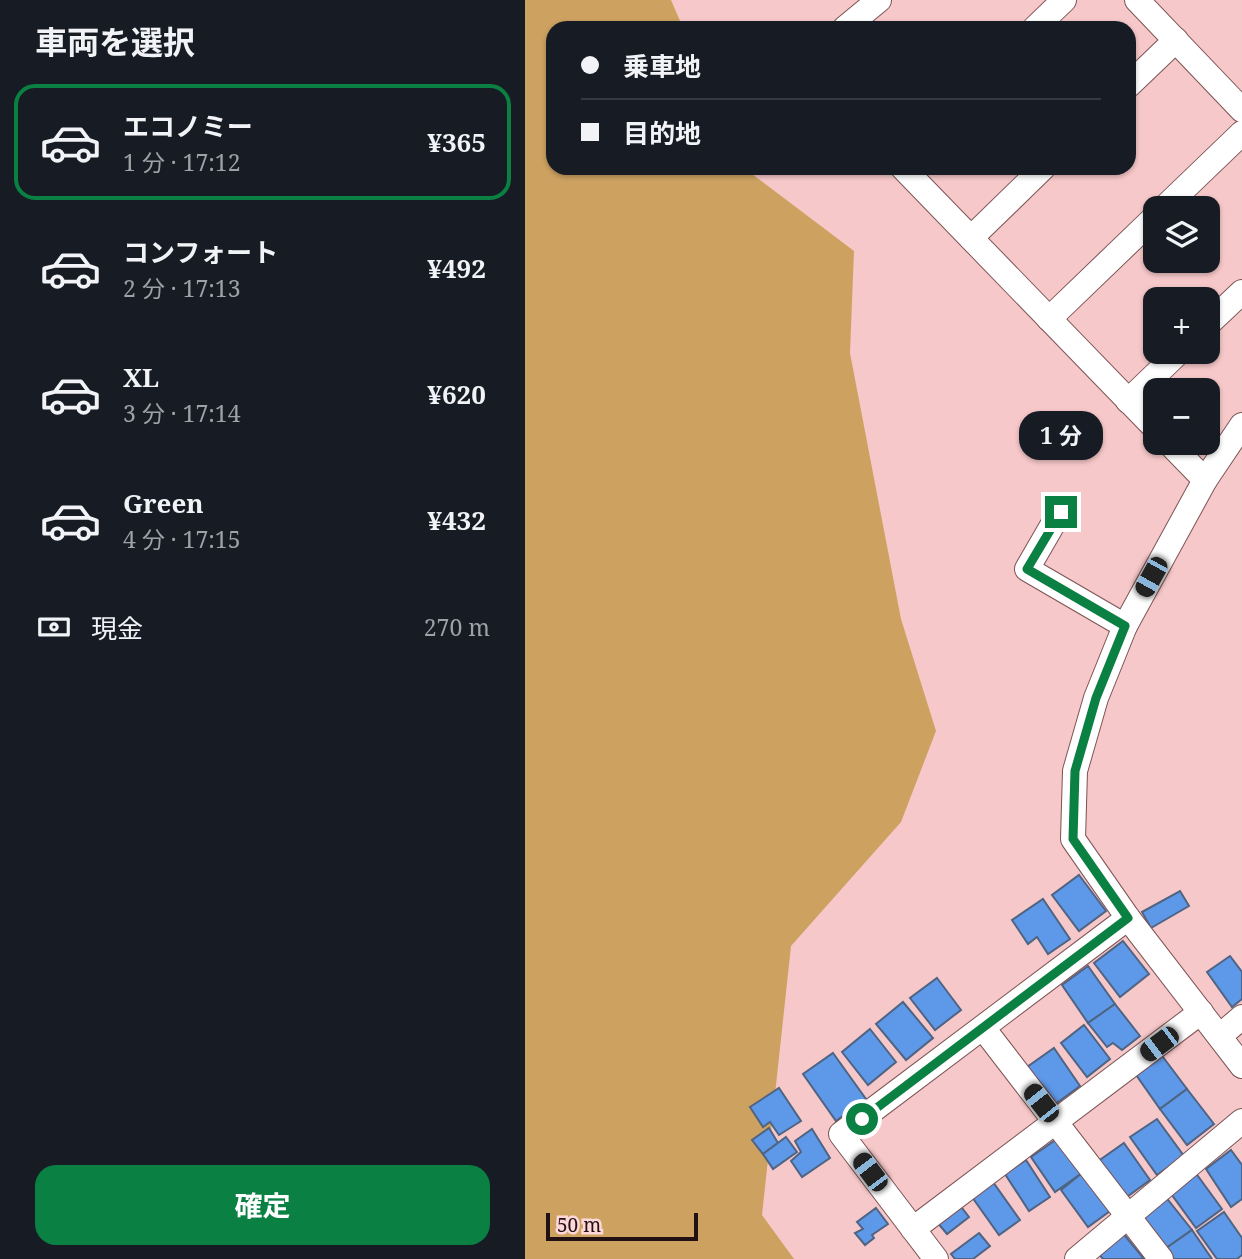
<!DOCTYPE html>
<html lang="ja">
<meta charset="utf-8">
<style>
:root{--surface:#171b24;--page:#20242c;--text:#f1f3f6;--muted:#9ea1a6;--line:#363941;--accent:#0b8043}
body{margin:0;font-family:"Noto Serif","Noto Sans JP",serif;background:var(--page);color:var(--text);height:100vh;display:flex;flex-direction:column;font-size:26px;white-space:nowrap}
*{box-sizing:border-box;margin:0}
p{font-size:23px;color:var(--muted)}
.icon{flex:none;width:38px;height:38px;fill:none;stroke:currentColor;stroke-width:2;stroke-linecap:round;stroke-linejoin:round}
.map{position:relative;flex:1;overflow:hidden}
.drawer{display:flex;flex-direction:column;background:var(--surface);width:525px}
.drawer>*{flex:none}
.hud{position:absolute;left:21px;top:21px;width:590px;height:154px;border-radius:21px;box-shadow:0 2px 5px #0004;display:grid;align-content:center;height:154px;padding:0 35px;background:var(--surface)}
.controls{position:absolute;left:618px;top:196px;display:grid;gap:14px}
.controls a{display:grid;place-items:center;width:77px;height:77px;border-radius:14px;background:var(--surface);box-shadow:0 2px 5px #0004;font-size:35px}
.scale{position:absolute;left:21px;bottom:18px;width:152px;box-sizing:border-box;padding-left:7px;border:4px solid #211112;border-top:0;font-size:19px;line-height:24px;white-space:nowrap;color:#211112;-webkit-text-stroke:5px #fed8d9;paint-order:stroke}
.end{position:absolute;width:32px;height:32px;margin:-16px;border:9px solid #0b8043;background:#fff;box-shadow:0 0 0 4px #fff}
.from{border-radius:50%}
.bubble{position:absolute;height:49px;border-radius:21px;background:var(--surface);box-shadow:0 2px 5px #0004;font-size:23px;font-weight:700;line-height:49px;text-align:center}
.car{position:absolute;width:21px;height:42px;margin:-21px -10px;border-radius:9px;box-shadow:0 0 5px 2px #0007;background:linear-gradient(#222 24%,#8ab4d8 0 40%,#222 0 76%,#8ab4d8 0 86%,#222 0)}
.hud b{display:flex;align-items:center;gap:24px;height:66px;font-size:26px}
.hud b+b{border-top:2px solid var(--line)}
.hud i{width:18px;height:18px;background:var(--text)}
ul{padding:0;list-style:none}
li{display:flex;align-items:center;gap:21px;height:116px;margin:0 14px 10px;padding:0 21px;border:4px solid transparent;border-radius:21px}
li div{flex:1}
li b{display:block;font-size:26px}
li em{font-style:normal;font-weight:700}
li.on{border-color:var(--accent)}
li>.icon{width:63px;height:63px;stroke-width:1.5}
h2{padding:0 35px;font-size:32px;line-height:84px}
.pay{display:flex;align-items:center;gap:18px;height:77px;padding:0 35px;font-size:26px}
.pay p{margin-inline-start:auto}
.button{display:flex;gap:14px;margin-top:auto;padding:14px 35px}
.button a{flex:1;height:80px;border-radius:21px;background:var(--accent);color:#fff;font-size:28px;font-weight:700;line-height:80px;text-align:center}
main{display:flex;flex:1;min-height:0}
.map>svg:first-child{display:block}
.green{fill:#cda261}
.building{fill:#5e98e8;stroke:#4f6482;stroke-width:2}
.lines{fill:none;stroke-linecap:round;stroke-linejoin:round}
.minor-casing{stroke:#7c5455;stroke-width:26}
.minor{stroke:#fff;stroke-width:24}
.route{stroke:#0b8043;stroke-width:9}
</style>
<main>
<section class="drawer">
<h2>車両を選択</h2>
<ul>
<li class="on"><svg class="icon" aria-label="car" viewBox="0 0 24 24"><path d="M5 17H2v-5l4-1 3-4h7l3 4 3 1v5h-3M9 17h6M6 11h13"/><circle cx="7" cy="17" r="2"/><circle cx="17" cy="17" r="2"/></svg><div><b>エコノミー</b><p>1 分 · 17:12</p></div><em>¥365</em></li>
<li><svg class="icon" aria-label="car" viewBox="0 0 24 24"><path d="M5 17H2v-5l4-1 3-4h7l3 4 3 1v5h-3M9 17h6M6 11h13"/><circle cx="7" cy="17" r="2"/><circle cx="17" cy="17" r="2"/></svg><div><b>コンフォート</b><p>2 分 · 17:13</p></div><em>¥492</em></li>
<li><svg class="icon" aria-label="car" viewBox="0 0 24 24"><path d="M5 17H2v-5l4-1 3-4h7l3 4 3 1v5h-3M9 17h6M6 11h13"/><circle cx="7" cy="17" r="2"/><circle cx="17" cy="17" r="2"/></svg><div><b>XL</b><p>3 分 · 17:14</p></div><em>¥620</em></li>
<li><svg class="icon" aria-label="car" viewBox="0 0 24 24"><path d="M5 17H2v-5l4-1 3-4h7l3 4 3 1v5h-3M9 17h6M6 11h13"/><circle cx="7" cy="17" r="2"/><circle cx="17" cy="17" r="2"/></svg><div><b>Green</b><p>4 分 · 17:15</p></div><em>¥432</em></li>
</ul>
<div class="pay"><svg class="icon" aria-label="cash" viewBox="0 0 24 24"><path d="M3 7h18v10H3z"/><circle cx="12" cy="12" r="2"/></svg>現金<p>270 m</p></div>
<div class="button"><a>確定</a></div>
</section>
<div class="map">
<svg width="717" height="1259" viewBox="0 0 717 1259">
<rect width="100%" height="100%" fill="#f7c8c9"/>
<!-- green -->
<polygon class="green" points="0,0 146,0 158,28 28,28 28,168 219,168 329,251 325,353 376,619 411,731 376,822 266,946 237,1215 269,1259 0,1259"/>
<!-- building -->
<g class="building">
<polygon points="554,875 581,911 554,931 527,895"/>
<polygon points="655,891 664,906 626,928 617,912"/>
<polygon points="518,899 545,939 523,954 512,937 503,944 487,920"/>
<polygon points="598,941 624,974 595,997 569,963"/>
<polygon points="705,956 717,972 717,999 707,1007 682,972"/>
<polygon points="563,966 590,1004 563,1023 537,985"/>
<polygon points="412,978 436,1010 410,1030 385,998"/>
<polygon points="378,1002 408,1038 381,1060 351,1024"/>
<polygon points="590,1004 615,1036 597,1050 588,1043 582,1047 563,1023"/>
<polygon points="559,1025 585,1059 562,1077 536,1043"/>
<polygon points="345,1029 371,1062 343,1085 317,1052"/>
<polygon points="529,1048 555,1086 529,1105 502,1067"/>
<polygon points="308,1053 341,1099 311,1121 278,1074"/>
<polygon points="635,1053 662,1089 635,1109 609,1072"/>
<polygon points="254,1088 276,1121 254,1135 245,1122 238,1127 225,1107"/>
<polygon points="662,1089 689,1124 662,1145 635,1109"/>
<polygon points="632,1119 659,1156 632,1175 605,1137"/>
<polygon points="244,1128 253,1143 238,1154 227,1140"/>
<polygon points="287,1129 305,1158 277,1177 266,1161 276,1152 270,1141"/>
<polygon points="261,1137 272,1152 248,1169 238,1154"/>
<polygon points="532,1139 557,1173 530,1192 506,1157"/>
<polygon points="599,1143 625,1180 599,1199 572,1162"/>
<polygon points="706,1150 717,1165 717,1199 706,1207 681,1169"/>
<polygon points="501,1160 525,1197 504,1211 480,1174"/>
<polygon points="670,1172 697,1209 671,1228 644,1191"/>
<polygon points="557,1173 585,1211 563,1227 536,1190"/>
<polygon points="468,1182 495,1220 474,1235 447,1197"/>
<polygon points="640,1196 667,1230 637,1251 613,1215"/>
<polygon points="434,1204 444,1217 422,1234 411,1221"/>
<polygon points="351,1208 363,1224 347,1235 349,1238 340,1245 330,1233 338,1229 332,1222"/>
<polygon points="699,1212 717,1238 717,1255 712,1259 692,1259 672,1231"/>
<polygon points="667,1230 687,1259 642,1259 637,1251"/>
<polygon points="597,1232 619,1259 578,1259 572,1252"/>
<polygon points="454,1233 465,1246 448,1259 430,1259 426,1254"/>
</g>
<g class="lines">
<!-- minor casing -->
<g class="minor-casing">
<g id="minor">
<polyline points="612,0 717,110"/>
<polyline points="320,28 354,0"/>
<polyline points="510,28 539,0"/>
<polyline points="604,85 651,40"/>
<polyline points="378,168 630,428"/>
<polyline points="639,208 717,133"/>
<polyline points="446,238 518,168"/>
<polyline points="524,319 630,217"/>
<polyline points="682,325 717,292"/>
<polyline points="603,401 654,352"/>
<polyline points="717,425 680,480 600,626 571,698 550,771 548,839 603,918 717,1066"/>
<polyline points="644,443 680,480"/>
<polyline points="535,512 502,569 600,626"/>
<polyline points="458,1028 636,1259"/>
<polyline points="695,1036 717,1017"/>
<polyline points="388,1229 676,1012"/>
<polyline points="411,1259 316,1134 603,918"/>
<polyline points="552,1259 717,1121"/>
</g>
</g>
<!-- minor -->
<use href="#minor" class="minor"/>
</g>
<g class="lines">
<!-- route -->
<polyline class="route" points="337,1119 603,918 548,839 550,771 571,698 600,626 502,569 536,512"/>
</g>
</svg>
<div class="controls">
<a><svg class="icon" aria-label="layers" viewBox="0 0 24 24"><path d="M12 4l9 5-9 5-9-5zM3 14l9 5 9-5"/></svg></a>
<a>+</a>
<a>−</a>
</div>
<div class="scale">50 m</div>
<i class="end from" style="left:337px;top:1119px"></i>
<i class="end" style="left:536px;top:512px"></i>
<div class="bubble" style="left:494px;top:411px;width:84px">1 分</div>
<i class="car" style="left:626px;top:577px;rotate:209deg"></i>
<i class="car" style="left:634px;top:1044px;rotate:233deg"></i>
<i class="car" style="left:516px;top:1103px;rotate:322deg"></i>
<i class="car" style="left:345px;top:1172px;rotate:323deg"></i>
<div class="hud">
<b><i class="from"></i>乗車地</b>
<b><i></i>目的地</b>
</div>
</div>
</main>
